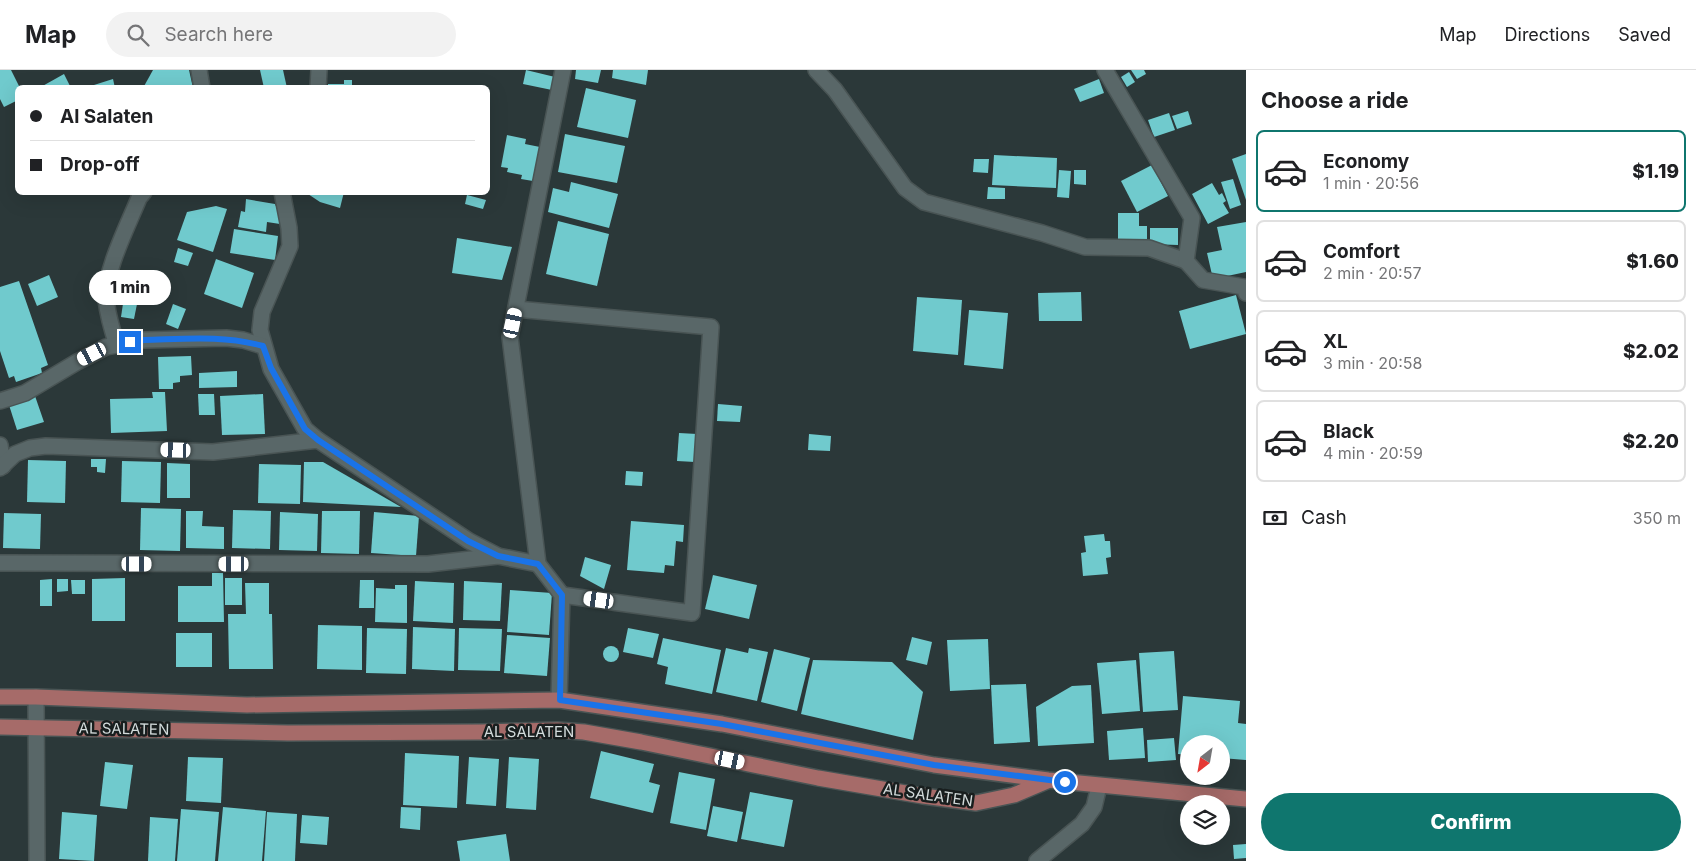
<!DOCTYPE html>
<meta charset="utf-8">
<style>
:root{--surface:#fff;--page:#f2f2f2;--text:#202124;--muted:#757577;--line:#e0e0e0;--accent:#0f766e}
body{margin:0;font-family:Inter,sans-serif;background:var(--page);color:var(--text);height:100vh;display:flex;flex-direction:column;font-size:19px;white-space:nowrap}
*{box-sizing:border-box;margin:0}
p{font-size:16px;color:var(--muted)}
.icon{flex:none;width:28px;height:28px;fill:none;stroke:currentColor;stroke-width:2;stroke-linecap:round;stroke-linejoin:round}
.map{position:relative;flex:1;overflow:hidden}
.panel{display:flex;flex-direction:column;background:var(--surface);width:450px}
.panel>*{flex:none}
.hud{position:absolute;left:15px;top:15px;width:475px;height:110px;border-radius:8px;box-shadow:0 5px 20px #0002;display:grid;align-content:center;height:110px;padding:0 15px;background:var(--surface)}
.needle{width:32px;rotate:211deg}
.buttons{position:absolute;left:1180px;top:665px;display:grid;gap:10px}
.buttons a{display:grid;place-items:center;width:50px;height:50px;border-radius:50%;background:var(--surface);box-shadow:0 5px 20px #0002;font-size:25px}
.end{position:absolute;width:22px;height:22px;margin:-11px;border:6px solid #1a73e8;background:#fff;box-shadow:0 0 0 2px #fff}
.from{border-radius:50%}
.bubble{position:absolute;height:35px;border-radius:18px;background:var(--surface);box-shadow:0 5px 20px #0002;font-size:16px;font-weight:800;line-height:35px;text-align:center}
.car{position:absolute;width:15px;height:30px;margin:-15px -8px;border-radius:6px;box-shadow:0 0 4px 1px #0007;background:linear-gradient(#fff 24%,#345 0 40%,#fff 0 76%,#345 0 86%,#fff 0)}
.hud b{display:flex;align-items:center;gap:18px;height:48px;font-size:19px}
.hud b+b{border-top:1px solid var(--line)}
.hud i{width:12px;height:12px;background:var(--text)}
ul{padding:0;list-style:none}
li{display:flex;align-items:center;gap:15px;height:82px;margin:0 10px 8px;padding:0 5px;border:2px solid var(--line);border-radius:8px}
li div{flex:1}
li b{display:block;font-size:19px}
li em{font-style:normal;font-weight:800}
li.active{border-color:var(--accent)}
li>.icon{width:45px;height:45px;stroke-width:1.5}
h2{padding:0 15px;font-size:22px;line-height:60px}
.pay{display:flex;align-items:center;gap:12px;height:55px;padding:0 15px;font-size:19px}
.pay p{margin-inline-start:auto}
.cta{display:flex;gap:10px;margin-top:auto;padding:10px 15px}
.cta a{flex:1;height:58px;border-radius:30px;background:var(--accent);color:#fff;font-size:20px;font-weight:800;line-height:58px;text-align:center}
header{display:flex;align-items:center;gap:30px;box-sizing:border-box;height:70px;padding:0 25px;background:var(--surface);border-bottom:1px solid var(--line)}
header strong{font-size:24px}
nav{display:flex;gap:28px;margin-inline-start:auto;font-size:18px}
.search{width:350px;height:45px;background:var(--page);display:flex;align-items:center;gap:12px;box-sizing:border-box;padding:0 18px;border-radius:28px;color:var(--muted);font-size:19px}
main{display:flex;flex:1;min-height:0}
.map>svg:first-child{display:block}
.building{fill:#70cacd}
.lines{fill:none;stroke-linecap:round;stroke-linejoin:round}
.minor-casing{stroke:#495454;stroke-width:18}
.major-casing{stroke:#495454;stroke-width:18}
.minor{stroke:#596768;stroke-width:15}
.major{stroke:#a66b69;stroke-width:15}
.route{stroke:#1a73e8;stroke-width:6}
.labels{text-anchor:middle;stroke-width:5;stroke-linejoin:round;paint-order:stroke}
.street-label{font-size:15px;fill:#d3dbdb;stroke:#181e1e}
</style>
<header>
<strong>Map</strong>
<div class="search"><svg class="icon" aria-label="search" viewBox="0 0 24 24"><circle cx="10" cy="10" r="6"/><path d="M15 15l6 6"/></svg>Search here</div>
<nav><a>Map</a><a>Directions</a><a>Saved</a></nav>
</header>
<main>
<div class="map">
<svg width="1246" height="791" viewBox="0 0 1246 791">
<rect width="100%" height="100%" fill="#2b3839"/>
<!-- building -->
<g class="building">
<polygon points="0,0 11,0 20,18 18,18 18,30 4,37 0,29"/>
<polygon points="153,0 189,0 193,18 143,18"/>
<polygon points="260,0 283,0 287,18 264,18"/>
<polygon points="526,0 555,7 552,20 523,14"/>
<polygon points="576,0 601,0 598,13 575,9"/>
<polygon points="613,0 648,0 646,15 612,8"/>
<polygon points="1131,0 1144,0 1146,4 1137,9"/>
<polygon points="1129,2 1135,12 1127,17 1121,7"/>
<polygon points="64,4 71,18 39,18"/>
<polygon points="113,9 115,18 95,18 94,15"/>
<polygon points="1099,9 1104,23 1080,32 1074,19"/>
<polygon points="344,10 352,10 352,18 328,18 328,14 344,14"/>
<polygon points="586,18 636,30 628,68 577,57"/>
<polygon points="1188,41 1192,54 1177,59 1172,46"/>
<polygon points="1169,43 1175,60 1154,67 1148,50"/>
<polygon points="565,64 625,76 617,113 558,102"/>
<polygon points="507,65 526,69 525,74 545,78 539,112 521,109 522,105 507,102 508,98 501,97"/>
<polygon points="1246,84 1246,130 1232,89"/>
<polygon points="994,85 1057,88 1056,118 992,115"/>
<polygon points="974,89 989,89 988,103 973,102"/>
<polygon points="1152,95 1168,126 1137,142 1121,111"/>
<polygon points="1059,100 1071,101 1069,128 1057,127"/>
<polygon points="1074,100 1086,100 1086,115 1074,114"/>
<polygon points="1233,109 1241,135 1230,139 1221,112"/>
<polygon points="571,112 618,124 609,158 548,142 553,118 569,122"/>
<polygon points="1212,113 1219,125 1222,123 1226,131 1223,133 1229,143 1208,154 1192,124"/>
<polygon points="988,117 1005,118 1005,129 987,129"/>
<polygon points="305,122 344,122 340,138 320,132"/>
<polygon points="467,125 486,130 483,139 465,134"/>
<polygon points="246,129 275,134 281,148 280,154 267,152 266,162 238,157 241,141 245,142"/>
<polygon points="216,136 227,139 213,182 177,170 187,142"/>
<polygon points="1118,143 1139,143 1139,156 1147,156 1147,173 1118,173"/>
<polygon points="558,151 609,164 597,216 546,204"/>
<polygon points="1246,152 1246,202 1213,209 1207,183 1222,180 1217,157"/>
<polygon points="1150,158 1178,158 1178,175 1150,174"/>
<polygon points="234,159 278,166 275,190 230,183"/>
<polygon points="457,168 512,177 502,210 452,203"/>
<polygon points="178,178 193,183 188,196 174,192"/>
<polygon points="216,189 254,203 242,238 204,224"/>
<polygon points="49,205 58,227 37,236 28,214"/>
<polygon points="19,211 48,295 41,298 42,303 16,312 14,306 9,308 0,281 0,217"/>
<polygon points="1081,222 1082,251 1039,251 1038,223"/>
<polygon points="1236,225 1246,264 1190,279 1179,241"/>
<polygon points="124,227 138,229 134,249 121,247"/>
<polygon points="917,227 962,230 958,285 913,281"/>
<polygon points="173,234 186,239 178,259 166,254"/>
<polygon points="969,240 1008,243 1003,299 964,295"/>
<polygon points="191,286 192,305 180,306 180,312 173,313 173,319 159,319 158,287"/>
<polygon points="237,301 237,317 199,318 199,303"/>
<polygon points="152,322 165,322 167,361 111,363 110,329 153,328"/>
<polygon points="198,324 214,324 215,345 199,345"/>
<polygon points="263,324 265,364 222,365 220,326"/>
<polygon points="35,326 44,352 17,360 9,335"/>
<polygon points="718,334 742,336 740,352 717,351"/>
<polygon points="679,363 697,364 695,392 677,391"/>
<polygon points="809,364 831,366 830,381 808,380"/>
<polygon points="91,389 106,389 105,403 97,402 97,397 91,397"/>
<polygon points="28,390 66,391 65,433 27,432"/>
<polygon points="122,391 161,392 160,433 121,432"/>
<polygon points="304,392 323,392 401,437 303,432"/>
<polygon points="167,393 190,394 190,428 167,428"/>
<polygon points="259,394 301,395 300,434 258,433"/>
<polygon points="626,401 643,402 642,416 625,415"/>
<polygon points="141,438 181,439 180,481 140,480"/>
<polygon points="233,440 271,441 270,479 232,478"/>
<polygon points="186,441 203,441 202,456 224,457 224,479 186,478"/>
<polygon points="322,441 360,441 359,484 321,483"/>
<polygon points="280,442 318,444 317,481 279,480"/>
<polygon points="374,442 419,446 416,486 371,483"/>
<polygon points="4,443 41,444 40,479 3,478"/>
<polygon points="631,451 684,455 683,472 676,471 674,496 665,495 664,503 627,500"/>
<polygon points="1104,464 1105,471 1110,471 1111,487 1106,488 1108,504 1083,506 1081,483 1086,482 1084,466"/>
<polygon points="585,487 611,495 604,519 580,506"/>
<polygon points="212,503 223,503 224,552 178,552 178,516 212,516"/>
<polygon points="713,505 757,515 749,549 705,539"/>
<polygon points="125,508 125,551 92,551 92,509"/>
<rect x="225" y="508" width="17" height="27"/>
<polygon points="52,509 52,536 40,536 40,510"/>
<polygon points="57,509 68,509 68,521 57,522"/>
<polygon points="71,510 85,510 85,524 72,524"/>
<polygon points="360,510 374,510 374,538 359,538"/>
<polygon points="415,511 454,513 453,553 413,551"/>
<polygon points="464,511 502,513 500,551 463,550"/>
<polygon points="245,513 269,513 269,544 272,544 273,599 229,599 228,544 246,544"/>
<polygon points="395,515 407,515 407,553 375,552 376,518 395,519"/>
<polygon points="510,520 552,523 549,565 507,562"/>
<polygon points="318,555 362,556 362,600 317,599"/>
<polygon points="413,557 455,559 454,601 412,599"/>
<polygon points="367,558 407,559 406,604 366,603"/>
<polygon points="459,558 502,559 500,601 458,600"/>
<polygon points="628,558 659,564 653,588 623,582"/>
<rect x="176" y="563" width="36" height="34"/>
<polygon points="507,565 550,568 547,606 504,603"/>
<polygon points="912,567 932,572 927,595 906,590"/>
<polygon points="663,568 721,580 712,624 665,614 668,597 657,594"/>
<polygon points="988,569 990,619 950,621 947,570"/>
<circle cx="611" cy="584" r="8"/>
<polygon points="726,578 748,583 749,578 768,582 757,631 716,622"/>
<polygon points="774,579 810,588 797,641 761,632"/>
<polygon points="1174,581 1178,640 1143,642 1139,583"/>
<polygon points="813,590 892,592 923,622 913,670 801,644"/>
<polygon points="1136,590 1140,641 1102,644 1097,593"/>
<polygon points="1026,614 1030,672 994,674 991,615"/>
<polygon points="1091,615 1094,673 1038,676 1036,637 1072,616"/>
<polygon points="1183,626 1240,631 1238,653 1246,654 1246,690 1221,688 1221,674 1189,674 1189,685 1178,684"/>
<polygon points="1143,658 1145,688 1109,690 1107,661"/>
<polygon points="1174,668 1176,690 1148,692 1147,670"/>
<polygon points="601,681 654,694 649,712 660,715 653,743 590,728"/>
<polygon points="405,683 459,686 457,738 403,735"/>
<polygon points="188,687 223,688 221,733 186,731"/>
<polygon points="469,687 499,689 496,736 466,734"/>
<polygon points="509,687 539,689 536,740 506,738"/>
<polygon points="105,692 133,695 127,739 100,736"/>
<polygon points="679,702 715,709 706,760 670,753"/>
<polygon points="750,722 793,730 784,777 741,769"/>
<polygon points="713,736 743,742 737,772 707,766"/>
<polygon points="223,737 266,741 262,791 218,791"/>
<polygon points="401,737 421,738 420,760 400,758"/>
<polygon points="181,739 219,742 215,791 177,791"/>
<polygon points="62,742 97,745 94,791 59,789"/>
<polygon points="267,742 297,744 295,791 264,791"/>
<polygon points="302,745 329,747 327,775 300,773"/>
<polygon points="150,747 178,749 175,791 148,791"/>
<polygon points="506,764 510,791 460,791 457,771"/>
<polygon points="1246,774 1246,788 1234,789 1233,775"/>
</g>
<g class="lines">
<!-- minor casing -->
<g class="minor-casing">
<g id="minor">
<polyline points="199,0 202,18"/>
<polyline points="816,0 835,20 905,118 924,132 1042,163 1085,177 1149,178 1186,191"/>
<polyline points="1105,0 1192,148 1186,191 1203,210 1244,217 1246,223"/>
<polyline points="318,18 319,0"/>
<polyline points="282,122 289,158 290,176 262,242 260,260 271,299 305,359 318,370"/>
<polyline points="516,239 711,257 692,543 562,525"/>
<path d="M117 275C112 260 108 246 106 230 104 202 128 155 139 128L144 122"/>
<polyline points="0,331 25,323 77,292 106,277 144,270 226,268 243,270 263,276"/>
<polyline points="0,375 3,396"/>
<polyline points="0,398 15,384 30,378 46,376 213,382 318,370 469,471 498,486 538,494"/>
<polyline points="0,493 428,494 498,486"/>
<polyline points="36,627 37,791"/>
<polyline points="559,630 562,525 538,494 510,267 563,0"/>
<polyline points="1037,791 1082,754 1094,737 1099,716"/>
</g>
</g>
<!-- major casing -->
<g class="major-casing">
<g id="major">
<polyline points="0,627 36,627 247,635 559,630 722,654 934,695 1048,710 1246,729"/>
<polyline points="0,657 288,663 481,662 557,660 584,662 641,672 818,708 923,726 976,733 1014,725 1047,711"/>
</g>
</g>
<!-- minor -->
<use href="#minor" class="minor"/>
<!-- major -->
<use href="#major" class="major"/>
</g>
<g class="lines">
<!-- route -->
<path class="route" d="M130 272 144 270C185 269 223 265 263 276L271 298 305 359 318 370 468 471 498 486 538 494 562 525 560 630 722 654 934 695 1065 712"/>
</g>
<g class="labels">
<!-- street labels -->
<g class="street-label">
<text transform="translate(124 659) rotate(1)" y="5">AL SALATEN</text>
<text x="529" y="667">AL SALATEN</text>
<text transform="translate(928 725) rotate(8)" y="5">AL SALATEN</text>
</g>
</g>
</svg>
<div class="buttons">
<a><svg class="needle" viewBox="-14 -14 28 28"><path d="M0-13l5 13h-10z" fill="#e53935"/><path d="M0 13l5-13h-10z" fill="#757577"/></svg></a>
<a><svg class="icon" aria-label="layers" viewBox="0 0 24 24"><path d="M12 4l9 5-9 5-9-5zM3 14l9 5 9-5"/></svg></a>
</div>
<i class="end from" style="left:1065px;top:712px"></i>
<i class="end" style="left:130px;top:272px"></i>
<div class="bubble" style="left:89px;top:200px;width:82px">1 min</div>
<i class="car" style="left:513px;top:253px;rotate:12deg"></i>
<i class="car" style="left:92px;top:284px;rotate:243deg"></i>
<i class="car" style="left:176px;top:380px;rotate:272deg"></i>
<i class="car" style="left:137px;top:494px;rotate:90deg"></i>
<i class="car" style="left:234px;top:494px;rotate:270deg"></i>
<i class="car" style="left:599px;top:530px;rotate:278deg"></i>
<i class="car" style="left:730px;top:690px;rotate:102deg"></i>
<div class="hud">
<b><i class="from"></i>Al Salaten</b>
<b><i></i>Drop-off</b>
</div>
</div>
<section class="panel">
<h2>Choose a ride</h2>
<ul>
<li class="active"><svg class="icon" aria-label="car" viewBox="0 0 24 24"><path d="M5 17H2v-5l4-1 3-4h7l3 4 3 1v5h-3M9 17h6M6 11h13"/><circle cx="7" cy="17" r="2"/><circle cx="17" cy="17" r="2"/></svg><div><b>Economy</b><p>1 min · 20:56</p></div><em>$1.19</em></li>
<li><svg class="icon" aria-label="car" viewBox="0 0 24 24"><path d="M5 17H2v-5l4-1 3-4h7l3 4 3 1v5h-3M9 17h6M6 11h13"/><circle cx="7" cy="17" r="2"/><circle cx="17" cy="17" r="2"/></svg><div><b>Comfort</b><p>2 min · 20:57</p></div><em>$1.60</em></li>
<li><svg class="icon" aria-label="car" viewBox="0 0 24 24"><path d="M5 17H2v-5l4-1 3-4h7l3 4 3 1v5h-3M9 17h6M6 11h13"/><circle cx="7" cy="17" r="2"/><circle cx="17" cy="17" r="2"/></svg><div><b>XL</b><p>3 min · 20:58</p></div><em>$2.02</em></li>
<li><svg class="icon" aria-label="car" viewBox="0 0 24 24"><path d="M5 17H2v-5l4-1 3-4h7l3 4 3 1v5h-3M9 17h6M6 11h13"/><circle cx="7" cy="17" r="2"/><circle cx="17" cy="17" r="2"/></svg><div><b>Black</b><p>4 min · 20:59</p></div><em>$2.20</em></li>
</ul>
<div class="pay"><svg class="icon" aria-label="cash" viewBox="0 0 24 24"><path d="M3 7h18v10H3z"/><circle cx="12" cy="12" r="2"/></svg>Cash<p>350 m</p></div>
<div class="cta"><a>Confirm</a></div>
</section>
</main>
